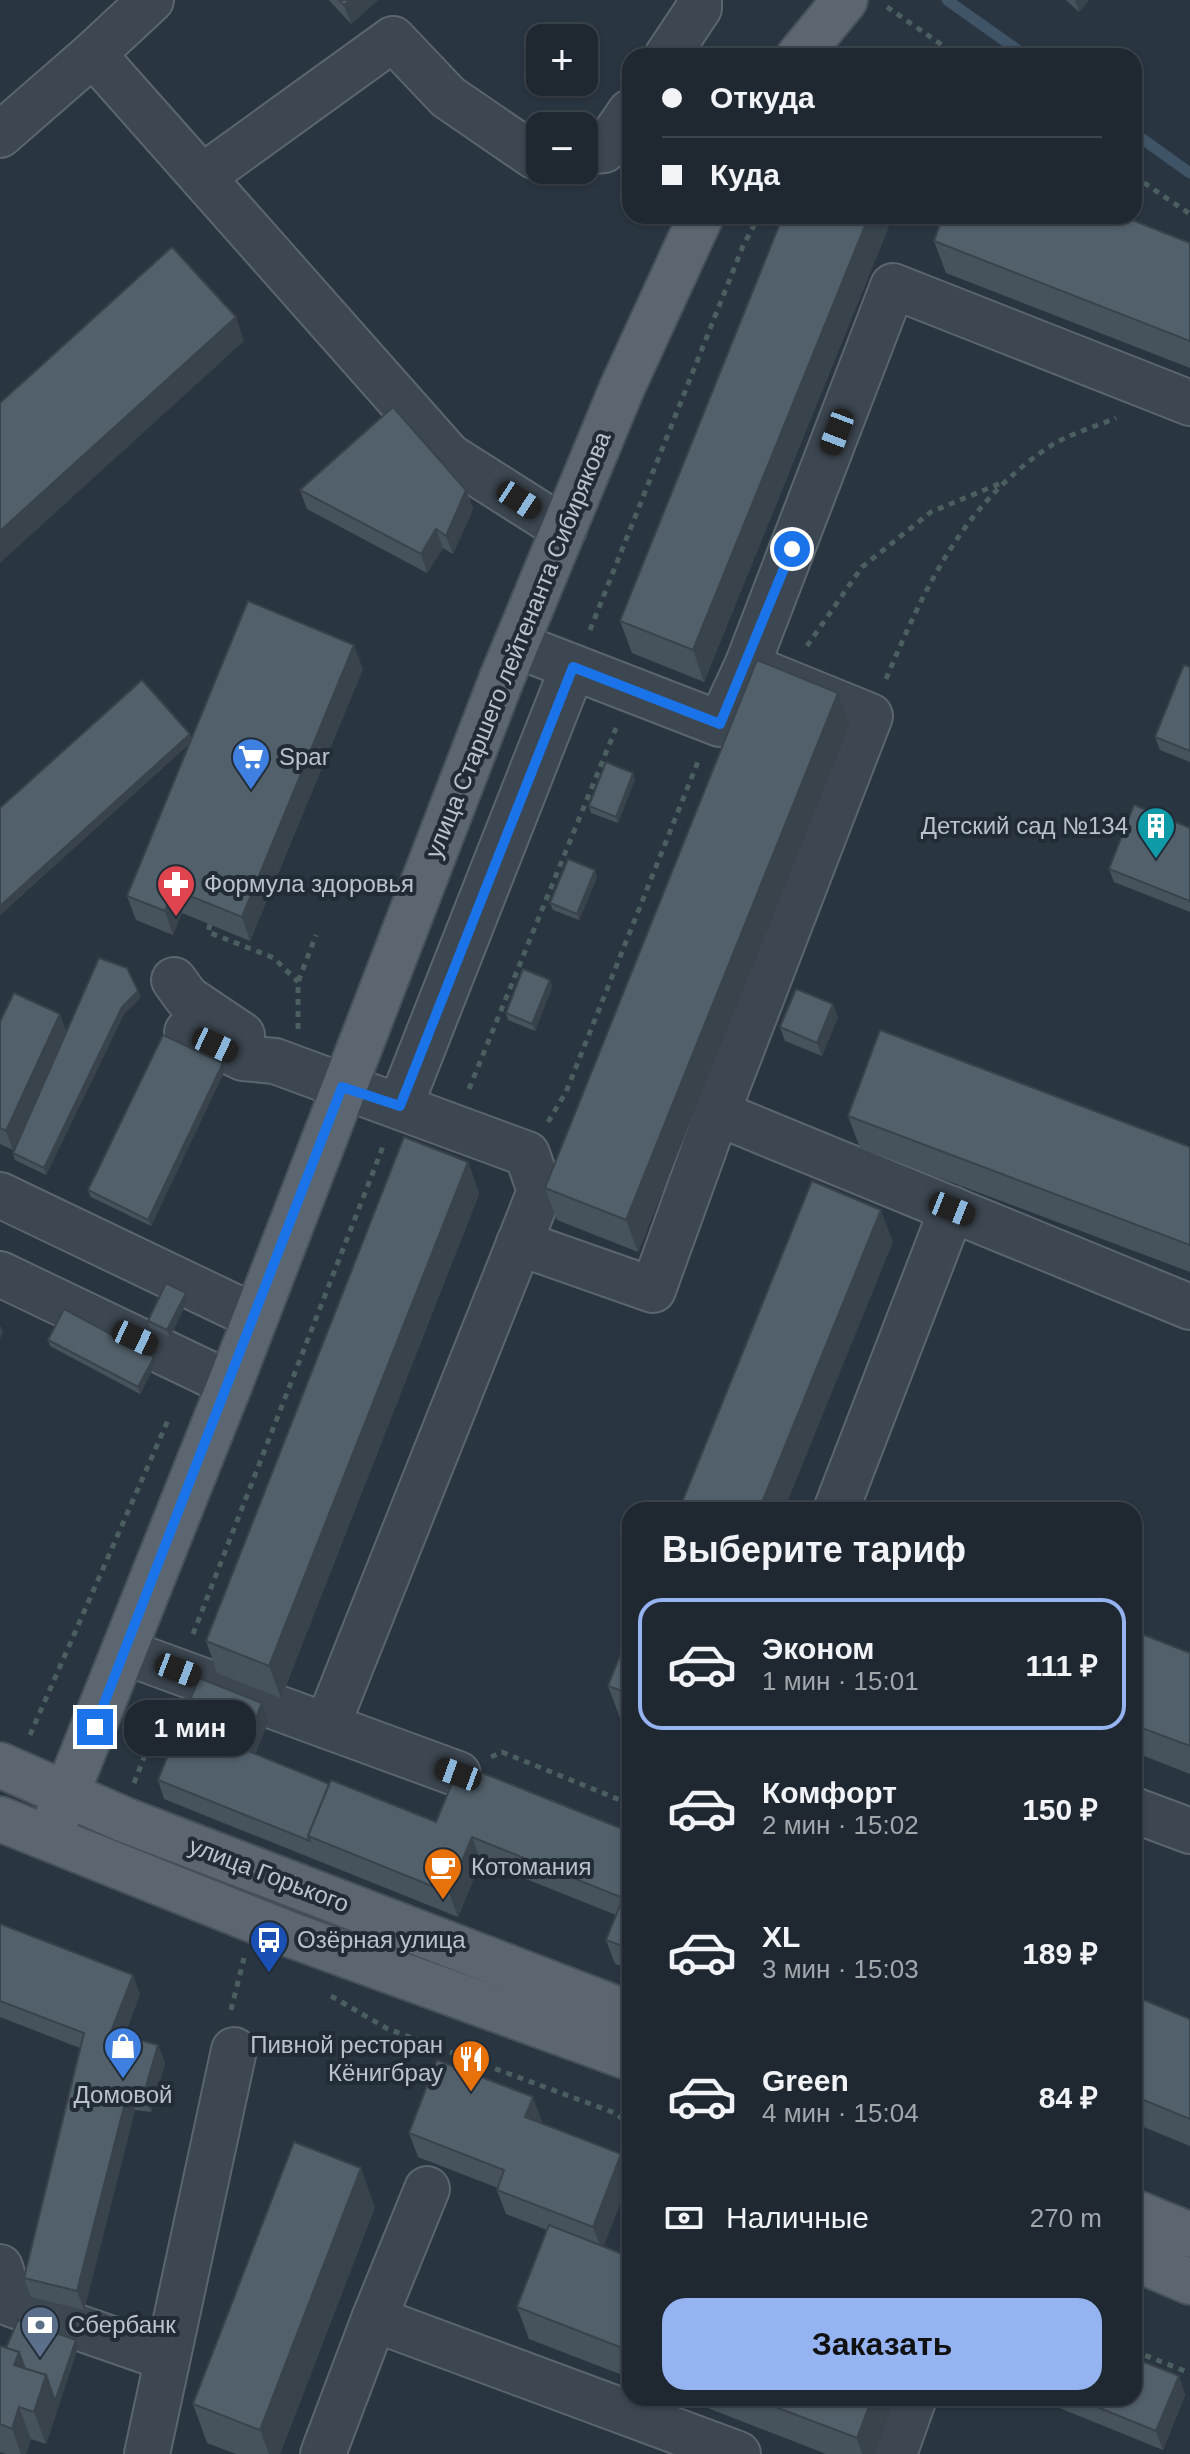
<!DOCTYPE html>
<html lang="ru">
<meta charset="utf-8">
<style>
:root{--surface:#1f2831;--page:#2c343d;--text:#f1f3f6;--muted:#a1a6ab;--line:#3c444d;--accent:#95b2f1}
body{margin:0;font-family:Arial,sans-serif;background:var(--page);color:var(--text);height:100vh;display:flex;flex-direction:column;font-size:30px;white-space:nowrap}
*{box-sizing:border-box;margin:0}
p{font-size:26px;color:var(--muted)}
.icon{flex:none;width:44px;height:44px;fill:none;stroke:currentColor;stroke-width:2;stroke-linecap:round;stroke-linejoin:round}
.map{position:relative;flex:1;overflow:hidden}
.sheet{position:absolute;left:622px;top:1502px;width:520px;height:904px;display:flex;flex-direction:column;background:var(--surface);border-radius:24px;box-shadow:0 2px 6px #0004,0 0 0 2px var(--line)}
.sheet>*{flex:none}
.guide{position:absolute;left:622px;top:48px;width:520px;height:176px;border-radius:24px;box-shadow:0 2px 6px #0004,0 0 0 2px var(--line);display:grid;align-content:center;height:176px;padding:0 40px;background:var(--surface)}
.controls{position:absolute;left:526px;top:24px;display:grid;gap:16px}
.controls a{display:grid;place-items:center;width:72px;height:72px;border-radius:16px;background:var(--surface);box-shadow:0 2px 6px #0004,0 0 0 2px var(--line);font-size:40px}
.end{position:absolute;width:36px;height:36px;margin:-18px;border:10px solid #1a73e8;background:#fff;box-shadow:0 0 0 4px #fff}
.from{border-radius:50%}
.bubble{position:absolute;height:56px;border-radius:24px;background:var(--surface);box-shadow:0 2px 6px #0004,0 0 0 2px var(--line);font-size:26px;font-weight:800;line-height:56px;text-align:center}
.car{position:absolute;width:24px;height:48px;margin:-24px -12px;border-radius:10px;box-shadow:0 0 6px 2px #0007;background:linear-gradient(#222 24%,#8ab4d8 0 40%,#222 0 76%,#8ab4d8 0 86%,#222 0)}
.guide b{display:flex;align-items:center;gap:28px;height:76px;font-size:30px}
.guide b+b{border-top:2px solid var(--line)}
.guide i{width:20px;height:20px;background:var(--text)}
ul{padding:0;list-style:none}
li{display:flex;align-items:center;gap:24px;height:132px;margin:0 16px 12px;padding:0 24px;border:4px solid transparent;border-radius:24px}
li div{flex:1}
li b{display:block;font-size:30px}
li em{font-style:normal;font-weight:800}
li.active{border-color:var(--accent)}
li>.icon{width:72px;height:72px;stroke-width:1.5}
h2{padding:0 40px;font-size:36px;line-height:96px}
.pay{display:flex;align-items:center;gap:20px;height:88px;padding:0 40px;font-size:30px}
.pay p{margin-inline-start:auto}
.primary-button{display:flex;gap:16px;margin-top:auto;padding:16px 40px}
.primary-button a{flex:1;height:92px;border-radius:24px;background:var(--accent);color:#111;font-size:32px;font-weight:800;line-height:92px;text-align:center}
.map>svg:first-child{display:block}
.lines{fill:none;stroke-linecap:round;stroke-linejoin:round}
.stream{stroke:#405468;stroke-width:11}
.minor-casing{stroke:#5b656e;stroke-width:48}
.major-casing{stroke:#46505a;stroke-width:48}
.path{stroke:#4b5f60;stroke-width:5;stroke-dasharray:6 6;stroke-linecap:butt}
.minor{stroke:#3d4751;stroke-width:44}
.major{stroke:#5b6670;stroke-width:44}
.wall{fill:#47535c}
.shaded-wall{fill:#39434b}
.building{fill:#52606b;stroke:#39434b;stroke-width:2}
.route{stroke:#1a73e8;stroke-width:10}
.labels{text-anchor:middle;stroke-width:8;stroke-linejoin:round;paint-order:stroke}
.street-label{font-size:24px;fill:#bac2cb;stroke:#212c36}
.poi-label{font-size:24px;fill:#bac2cb;stroke:#212c36;text-anchor:start}
</style>
<div class="map">
<svg width="1190" height="2454" viewBox="0 0 1190 2454">
<rect width="100%" height="100%" fill="#293541"/>
<g class="lines">
<!-- stream -->
<g class="stream">
<polyline points="947,0 1026,56"/>
<polyline points="1134,133 1190,173"/>
</g>
<!-- minor casing -->
<g class="minor-casing">
<g id="minor">
<polyline points="93,54 151,0"/>
<polyline points="667,56 699,8 699,0"/>
<polyline points="0,135 93,54 449,456 564,529"/>
<polyline points="584,152 604,150 630,112"/>
<polyline points="202,177 393,39 448,97 534,156 540,156"/>
<polyline points="516,645 720,724 747,666"/>
<polyline points="174,980 187,998 242,1035"/>
<polyline points="187,1032 243,1058 275,1061 527,1154 540,1191 327,1726 458,1774"/>
<polyline points="400,1106 573,667"/>
<polyline points="717,1113 870,716 747,666 893,286 1190,403"/>
<polyline points="0,1195 255,1317"/>
<polyline points="519,1243 653,1290 717,1113 1190,1307"/>
<polyline points="0,1274 230,1384"/>
<polyline points="836,1510 952,1209"/>
<polyline points="125,1652 327,1726"/>
<polyline points="1134,1810 1190,1831"/>
<polyline points="0,2267 11,2304 166,2358"/>
<polyline points="374,2319 427,2189"/>
<polyline points="147,2454 234,2050"/>
<polyline points="323,2454 374,2319 738,2454"/>
<polyline points="894,2454 914,2398"/>
</g>
</g>
<!-- major casing -->
<g class="major-casing">
<g id="major">
<polyline points="799,56 845,0"/>
<polyline points="0,1765 125,1820 630,2014"/>
<polyline points="0,1819 291,1935 630,2058"/>
<polyline points="49,1838 230,1384 502,678 622,388 701,216"/>
<polyline points="1134,2212 1190,2235"/>
<polyline points="1134,2258 1190,2282"/>
</g>
</g>
<!-- path -->
<g class="path">
<polyline points="887,7 958,56"/>
<polyline points="1134,176 1190,214"/>
<polyline points="590,630 743,246 759,216"/>
<polyline points="807,646 862,567 931,512 1006,481"/>
<path d="M886 679C925 587 963 504 1049 447 1068 434 1095 427 1116 418"/>
<polyline points="210,924 208,932 274,958 298,982"/>
<polyline points="298,1029 298,982 316,935"/>
<polyline points="469,1089 616,728"/>
<polyline points="548,1122 566,1092 699,759"/>
<polyline points="193,1634 384,1144"/>
<polyline points="30,1735 169,1418"/>
<polyline points="491,1757 502,1752 630,1804"/>
<polyline points="134,1783 164,1707"/>
<polyline points="331,1996 388,2029 615,2113 630,2125"/>
<polyline points="231,2010 244,1958"/>
<polyline points="1134,2351 1190,2373"/>
</g>
<!-- minor -->
<use href="#minor" class="minor"/>
<!-- major -->
<use href="#major" class="major"/>
</g>
<!-- wall -->
<g class="wall">
<polygon points="329,0 378,0 351,24"/>
<polygon points="1066,0 1089,0 1079,12"/>
<polygon points="783,216 893,216 704,682 632,653 620,621"/>
<polygon points="934,241 1190,243 1190,368 946,273"/>
<polygon points="300,490 466,490 473,509 453,554 443,548 427,573 307,509"/>
<polygon points="1190,667 1190,762 1160,750 1155,737"/>
<polygon points="363,669 250,941 182,913 173,935 136,920 127,896 190,743 0,915 0,808 192,738"/>
<polygon points="838,693 850,725 638,1252 557,1220 545,1188"/>
<polygon points="635,779 618,823 591,813 589,806"/>
<polygon points="1190,828 1190,912 1114,882 1109,869"/>
<polygon points="597,877 579,920 553,910 550,903"/>
<polygon points="550,980 552,987 535,1031 508,1020 506,1013"/>
<polygon points="141,997 124,1014 46,1175 15,1160 13,1153 41,1088 13,1150 0,1144 0,1022 60,1014 66,1032"/>
<polygon points="838,1017 822,1056 785,1041 780,1027"/>
<polygon points="223,1063 225,1070 151,1226 91,1197 88,1190"/>
<polygon points="848,1116 1190,1147 1190,1272 860,1148"/>
<polygon points="468,1162 479,1194 281,1698 217,1673 206,1641"/>
<polygon points="188,1299 170,1337 150,1328 148,1321"/>
<polygon points="48,1340 156,1363 140,1394 50,1346"/>
<polygon points="630,1631 630,1722 620,1718 608,1686"/>
<polygon points="1134,1631 1190,1653 1190,1774 1134,1752"/>
<polygon points="268,1722 255,1754 329,1784 436,1822 630,1832 630,1969 615,1964 606,1940 616,1915 481,1861 458,1917 164,1799 158,1780"/>
<polygon points="0,1924 140,1994 124,2036 158,2045 165,2063 151,2112 135,2110 84,2310 31,2297 24,2278 80,2048 0,2017"/>
<polygon points="1134,1996 1190,2019 1190,2146 1134,2123"/>
<polygon points="542,2121 541,2123 630,2178 603,2246 630,2257 630,2378 529,2339 517,2307 547,2230 506,2214 497,2190 498,2188 418,2157 409,2133"/>
<polygon points="375,2207 280,2454 236,2454 207,2443 193,2404"/>
<polygon points="0,2346 6,2348 78,2347 46,2444 31,2439 26,2454 6,2454 0,2452"/>
<polygon points="1179,2376 1185,2395 1163,2450 1035,2398 1134,2398"/>
<polygon points="682,2398 896,2398 875,2454 826,2454"/>
</g>
<!-- shaded-wall -->
<g class="shaded-wall">
<polygon points="350,0 378,0 351,24 344,5"/>
<polygon points="1075,0 1089,0 1079,12"/>
<polygon points="869,216 893,216 704,682 693,650"/>
<polygon points="236,317 244,341 0,563 0,531"/>
<polygon points="466,490 473,509 453,554 446,536"/>
<polygon points="436,529 443,548 427,573 421,554"/>
<polygon points="354,645 363,669 250,941 242,917"/>
<polygon points="838,693 850,725 638,1252 626,1220"/>
<polygon points="190,734 193,740 0,915 0,906"/>
<polygon points="633,773 635,779 618,823 616,817"/>
<polygon points="595,870 597,877 579,920 577,914"/>
<polygon points="173,889 182,913 173,935 165,911"/>
<polygon points="550,980 552,987 535,1031 532,1024"/>
<polygon points="138,991 141,997 124,1014 46,1175 44,1168 122,1007"/>
<polygon points="833,1004 838,1017 822,1056 817,1043"/>
<polygon points="60,1014 67,1033 13,1150 6,1131"/>
<polygon points="223,1063 225,1070 151,1226 148,1220"/>
<polygon points="468,1162 479,1194 281,1698 269,1666"/>
<polygon points="881,1210 893,1242 784,1510 759,1510"/>
<polygon points="186,1293 188,1299 170,1337 167,1330"/>
<polygon points="1,1326 3,1333 0,1339 0,1327"/>
<polygon points="154,1357 156,1363 140,1394 138,1387"/>
<polygon points="262,1703 268,1722 250,1768 243,1749"/>
<polygon points="472,1837 481,1861 458,1917 449,1893"/>
<polygon points="133,1975 140,1994 114,2061 107,2042"/>
<polygon points="158,2045 165,2063 151,2112 144,2093"/>
<polygon points="128,2091 135,2110 84,2310 77,2291"/>
<polygon points="533,2097 542,2121 534,2141 525,2117"/>
<polygon points="621,2154 630,2178 602,2251 593,2227"/>
<polygon points="361,2168 375,2207 280,2454 269,2454 260,2430"/>
<polygon points="76,2340 78,2347 46,2444 34,2412 46,2375"/>
<polygon points="19,2352 30,2384 14,2365"/>
<polygon points="1179,2376 1185,2395 1163,2450 1156,2431"/>
<polygon points="872,2398 896,2398 875,2454 862,2454 857,2438"/>
<polygon points="19,2407 31,2439 26,2454 21,2454 12,2429"/>
</g>
<!-- building -->
<g class="building">
<polygon points="339,0 350,0 344,5"/>
<polygon points="783,216 869,216 693,650 620,621"/>
<polygon points="943,216 1122,216 1190,243 1190,341 934,241"/>
<polygon points="172,247 236,317 0,531 0,403"/>
<polygon points="393,407 466,490 446,536 436,529 421,554 300,490"/>
<polygon points="248,601 354,645 242,917 173,889 165,911 127,896"/>
<polygon points="757,660 838,693 626,1220 545,1188"/>
<polygon points="1184,665 1190,667 1190,751 1155,737"/>
<polygon points="142,680 190,734 0,906 0,808"/>
<polygon points="606,762 633,773 616,817 589,806"/>
<polygon points="1134,805 1190,828 1190,901 1109,869"/>
<polygon points="568,859 595,870 577,914 550,903"/>
<polygon points="99,958 127,968 138,991 122,1007 44,1168 13,1153"/>
<polygon points="523,969 550,980 532,1024 506,1013"/>
<polygon points="796,989 833,1004 817,1043 780,1027"/>
<polygon points="14,993 60,1014 6,1131 0,1128 0,1022"/>
<polygon points="880,1030 1190,1147 1190,1245 848,1116"/>
<polygon points="163,1035 223,1063 148,1220 88,1190"/>
<polygon points="404,1137 468,1162 269,1666 206,1641"/>
<polygon points="812,1181 881,1210 759,1510 679,1510"/>
<polygon points="166,1283 186,1293 167,1330 148,1321"/>
<polygon points="64,1309 154,1357 138,1387 48,1340"/>
<polygon points="630,1631 630,1694 608,1686"/>
<polygon points="1134,1631 1190,1653 1190,1746 1134,1725"/>
<polygon points="199,1678 262,1703 243,1749 329,1784 308,1836 310,1841 158,1780"/>
<polygon points="460,1764 630,1832 630,1949 606,1940 623,1898 472,1837 449,1893 308,1836 331,1780 436,1822"/>
<polygon points="0,1924 133,1975 107,2042 116,2034 158,2045 144,2093 128,2091 77,2291 24,2278 84,2033 0,2001"/>
<polygon points="1134,1996 1190,2019 1190,2119 1134,2096"/>
<polygon points="437,2060 533,2097 525,2117 621,2154 593,2227 497,2190 504,2170 409,2133"/>
<polygon points="294,2142 361,2168 260,2430 193,2404"/>
<polygon points="549,2225 630,2257 630,2351 517,2307"/>
<polygon points="18,2320 76,2340 55,2401 46,2375 25,2369 19,2352 6,2348"/>
<polygon points="0,2346 19,2352 14,2365 46,2375 34,2412 19,2407 12,2429 0,2424"/>
<polygon points="1134,2358 1179,2376 1156,2431 1075,2398 1134,2398"/>
<polygon points="752,2398 872,2398 857,2438"/>
</g>
<g class="lines">
<!-- route -->
<polyline class="route" points="95,1727 342,1087 400,1106 573,667 720,724 792,549"/>
</g>
<!-- icons -->
<defs>
<g id="supermarket-pin" transform="scale(2)"><path d="M0 17L-7.5 6A9.5 9.5 0 1 1 7.5 6Z" fill="#3f7fe0" stroke="#212c36"/><path d="M-6-5.5h2.5l.6 2H6L4.5 2H-2.5L-4.4-4H-6ZM-1.5 3.2a1.3 1.3 0 1 0 .1 0ZM3 3.2a1.3 1.3 0 1 0 .1 0Z" fill="#fff"/></g>
<g id="building-pin" transform="scale(2)"><path d="M0 17L-7.5 6A9.5 9.5 0 1 1 7.5 6Z" fill="#0f9aa8" stroke="#212c36"/><path d="M-4-6H4V6H1V3H-1V6H-4ZM-2.5-4.3h1.7v1.8h-1.7ZM.8-4.3h1.7v1.8H.8ZM-2.5-1h1.7V.8h-1.7ZM.8-1h1.7V.8H.8Z" fill="#fff"/></g>
<g id="pharmacy-pin" transform="scale(2)"><path d="M0 17L-7.5 6A9.5 9.5 0 1 1 7.5 6Z" fill="#e0444e" stroke="#212c36"/><path d="M-2-6h4v4h4v4h-4v4h-4v-4h-4v-4h4Z" fill="#fff"/></g>
<g id="cafe-pin" transform="scale(2)"><path d="M0 17L-7.5 6A9.5 9.5 0 1 1 7.5 6Z" fill="#e8710a" stroke="#212c36"/><path d="M-5.5-4.5H6V0H3Q3 3.5 0 3.5H-2.5Q-5.5 3.5-5.5 0ZM3-3.2v2h1.7v-2ZM-6 4.5H4V6H-6Z" fill="#fff"/></g>
<g id="bus-pin" transform="scale(2)"><path d="M0 17L-7.5 6A9.5 9.5 0 1 1 7.5 6Z" fill="#1a4fb4" stroke="#212c36"/><path d="M-5-6H5V4H4V6H2V4H-2V6H-4V4H-5ZM-3.5-4V0h7V-4ZM-3.5 1.2v1.5H-2V1.2ZM2 1.2v1.5H3.5V1.2Z" fill="#fff"/></g>
<g id="shop-pin" transform="scale(2)"><path d="M0 17L-7.5 6A9.5 9.5 0 1 1 7.5 6Z" fill="#3f7fe0" stroke="#212c36"/><path d="M-5-2.5h2.3a2.7 3.5 0 0 1 5.4 0H5L5.5 6h-11ZM-1.5-2.5h3a1.5 2.3 0 0 0-3 0Z" fill="#fff"/></g>
<g id="restaurant-pin" transform="scale(2)"><path d="M0 17L-7.5 6A9.5 9.5 0 1 1 7.5 6Z" fill="#e8710a" stroke="#212c36"/><path d="M-5-6h1v4h1v-4h1v4h1v-4h1v5L-1.5 .5V6h-2V.5L-5-1ZM5-6V6H3V1.5H1.5Q1.5-4 5-6Z" fill="#fff"/></g>
<g id="bank-pin" transform="scale(2)"><path d="M0 17L-7.5 6A9.5 9.5 0 1 1 7.5 6Z" fill="#5c6f8a" stroke="#212c36"/><path d="M-6-4H6V4H-6ZM0-2.3a2.3 2.3 0 1 0 0 4.6a2.3 2.3 0 1 0 0-4.6Z" fill="#fff"/></g>
</defs>
<g fill-rule="evenodd">
<use href="#supermarket-pin" x="251" y="757"/>
<use href="#building-pin" x="1156" y="826"/>
<use href="#pharmacy-pin" x="176" y="884"/>
<use href="#cafe-pin" x="443" y="1867"/>
<use href="#bus-pin" x="269" y="1940"/>
<use href="#shop-pin" x="123" y="2046"/>
<use href="#restaurant-pin" x="471" y="2059"/>
<use href="#bank-pin" x="40" y="2325"/>
</g>
<g class="labels">
<!-- street labels -->
<g class="street-label">
<text transform="translate(518 645) rotate(-68)" y="8">улица Старшего лейтенанта Сибирякова</text>
<text transform="translate(269 1875) rotate(21)" y="8">улица Горького</text>
</g>
<!-- poi labels -->
<g class="poi-label">
<text x="279" y="765">Spar</text>
<text x="1128" y="834" text-anchor="end">Детский сад №134</text>
<text x="204" y="892">Формула здоровья</text>
<text x="471" y="1875">Котомания</text>
<text x="297" y="1948">Озёрная улица</text>
<text x="443" y="2053" text-anchor="end">Пивной ресторан<tspan x="443" dy="28">Кёнигбрау</tspan></text>
<text x="123" y="2103" text-anchor="middle">Домовой</text>
<text x="68" y="2333">Сбербанк</text>
</g>
</g>
</svg>
<div class="controls">
<a>+</a>
<a>−</a>
</div>
<i class="end from" style="left:792px;top:549px"></i>
<i class="end" style="left:95px;top:1727px"></i>
<div class="bubble" style="left:124px;top:1700px;width:132px">1 мин</div>
<i class="car" style="left:837px;top:432px;rotate:201deg"></i>
<i class="car" style="left:519px;top:500px;rotate:123deg"></i>
<i class="car" style="left:215px;top:1045px;rotate:115deg"></i>
<i class="car" style="left:952px;top:1209px;rotate:112deg"></i>
<i class="car" style="left:135px;top:1338px;rotate:115deg"></i>
<i class="car" style="left:178px;top:1670px;rotate:111deg"></i>
<i class="car" style="left:458px;top:1774px;rotate:290deg"></i>
<div class="guide">
<b><i class="from"></i>Откуда</b>
<b><i></i>Куда</b>
</div>
<section class="sheet">
<h2>Выберите тариф</h2>
<ul>
<li class="active"><svg class="icon" aria-label="car" viewBox="0 0 24 24"><path d="M5 17H2v-5l4-1 3-4h7l3 4 3 1v5h-3M9 17h6M6 11h13"/><circle cx="7" cy="17" r="2"/><circle cx="17" cy="17" r="2"/></svg><div><b>Эконом</b><p>1 мин · 15:01</p></div><em>111 ₽</em></li>
<li><svg class="icon" aria-label="car" viewBox="0 0 24 24"><path d="M5 17H2v-5l4-1 3-4h7l3 4 3 1v5h-3M9 17h6M6 11h13"/><circle cx="7" cy="17" r="2"/><circle cx="17" cy="17" r="2"/></svg><div><b>Комфорт</b><p>2 мин · 15:02</p></div><em>150 ₽</em></li>
<li><svg class="icon" aria-label="car" viewBox="0 0 24 24"><path d="M5 17H2v-5l4-1 3-4h7l3 4 3 1v5h-3M9 17h6M6 11h13"/><circle cx="7" cy="17" r="2"/><circle cx="17" cy="17" r="2"/></svg><div><b>XL</b><p>3 мин · 15:03</p></div><em>189 ₽</em></li>
<li><svg class="icon" aria-label="car" viewBox="0 0 24 24"><path d="M5 17H2v-5l4-1 3-4h7l3 4 3 1v5h-3M9 17h6M6 11h13"/><circle cx="7" cy="17" r="2"/><circle cx="17" cy="17" r="2"/></svg><div><b>Green</b><p>4 мин · 15:04</p></div><em>84 ₽</em></li>
</ul>
<div class="pay"><svg class="icon" aria-label="cash" viewBox="0 0 24 24"><path d="M3 7h18v10H3z"/><circle cx="12" cy="12" r="2"/></svg>Наличные<p>270 m</p></div>
<div class="primary-button"><a>Заказать</a></div>
</section>
</div>
